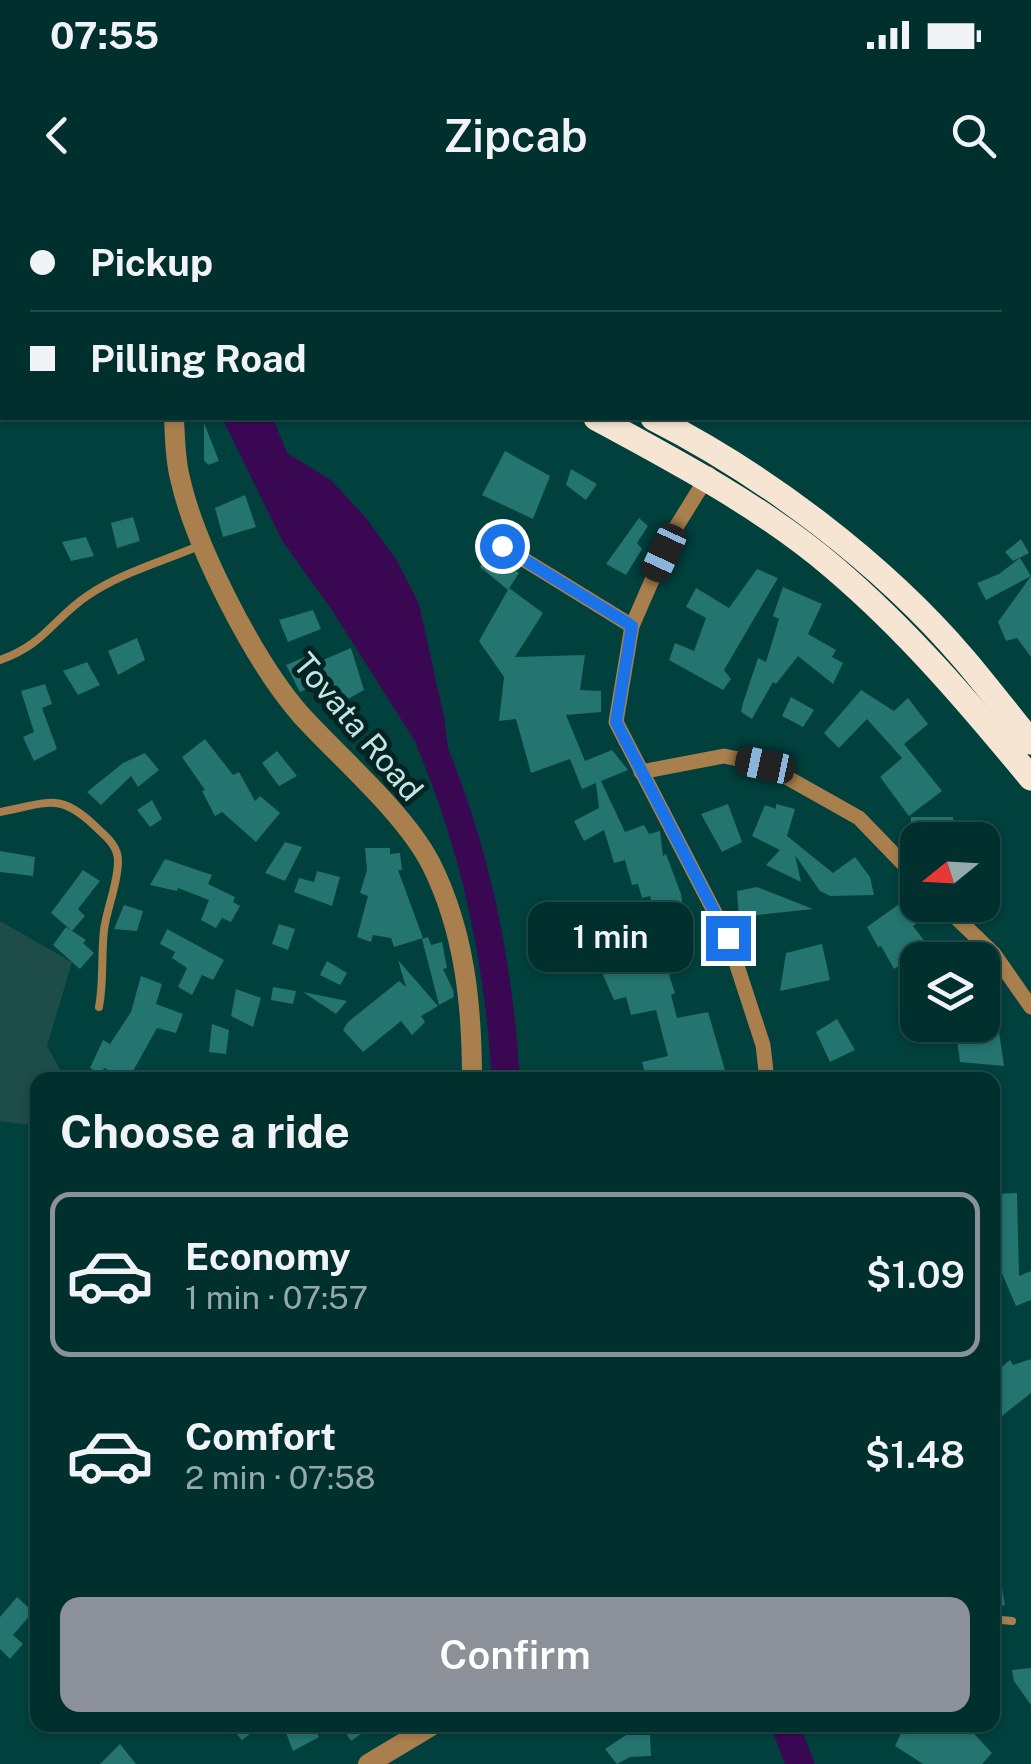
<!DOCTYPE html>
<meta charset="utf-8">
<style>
:root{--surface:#00302e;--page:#0a3836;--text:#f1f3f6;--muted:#95a9aa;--line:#224b4a;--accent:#8c9099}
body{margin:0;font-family:"Public Sans",sans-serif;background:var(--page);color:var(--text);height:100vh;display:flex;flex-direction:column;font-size:38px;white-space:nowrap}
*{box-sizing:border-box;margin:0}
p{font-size:32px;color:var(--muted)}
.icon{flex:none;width:55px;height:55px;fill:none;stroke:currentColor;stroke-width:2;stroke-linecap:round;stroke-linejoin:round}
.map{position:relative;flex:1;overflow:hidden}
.side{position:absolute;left:30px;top:872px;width:970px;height:660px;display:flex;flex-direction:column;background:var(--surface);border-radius:20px;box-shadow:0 2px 8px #0004,0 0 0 2px var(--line)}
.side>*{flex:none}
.guide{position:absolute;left:0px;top:0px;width:1032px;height:220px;box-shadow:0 2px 8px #0004,0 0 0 2px var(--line);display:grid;align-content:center;height:220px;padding:0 30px;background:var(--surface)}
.needle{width:65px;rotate:252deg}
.fabs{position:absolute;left:900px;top:622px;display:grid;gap:20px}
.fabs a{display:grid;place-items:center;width:100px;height:100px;border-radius:20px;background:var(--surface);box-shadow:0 2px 8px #0004,0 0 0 2px var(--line);font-size:50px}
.end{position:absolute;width:45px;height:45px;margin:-22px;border:12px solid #1a73e8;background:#fff;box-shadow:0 0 0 5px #fff}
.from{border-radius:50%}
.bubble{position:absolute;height:70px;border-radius:20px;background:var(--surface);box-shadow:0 2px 8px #0004,0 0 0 2px var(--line);font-size:32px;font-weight:600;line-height:70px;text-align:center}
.car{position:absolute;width:30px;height:60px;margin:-30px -15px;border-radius:12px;box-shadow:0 0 8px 2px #0007;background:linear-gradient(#222 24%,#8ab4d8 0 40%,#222 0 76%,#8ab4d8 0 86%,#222 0)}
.guide b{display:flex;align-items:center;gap:35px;height:95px;font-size:38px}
.guide b+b{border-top:2px solid var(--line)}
.guide i{width:25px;height:25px;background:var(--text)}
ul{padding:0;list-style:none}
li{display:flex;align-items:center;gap:30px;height:165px;margin:0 20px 15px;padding:0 10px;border:5px solid transparent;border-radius:20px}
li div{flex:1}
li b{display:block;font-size:38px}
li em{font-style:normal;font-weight:600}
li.selected{border-color:var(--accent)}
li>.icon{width:90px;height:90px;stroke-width:1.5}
h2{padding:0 30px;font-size:45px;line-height:120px}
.primary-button{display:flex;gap:20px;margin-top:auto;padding:20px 30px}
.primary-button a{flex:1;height:115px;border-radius:20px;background:var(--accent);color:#fff;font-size:40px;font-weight:600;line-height:115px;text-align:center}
.status{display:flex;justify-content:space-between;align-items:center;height:70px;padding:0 50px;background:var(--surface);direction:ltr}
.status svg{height:28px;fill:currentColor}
header{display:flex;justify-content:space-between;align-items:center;height:130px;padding:0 30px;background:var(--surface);font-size:45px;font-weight:600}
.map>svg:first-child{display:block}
.built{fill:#1e4c49}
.water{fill:#3a0853}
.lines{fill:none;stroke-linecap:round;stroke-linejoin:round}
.river{stroke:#3a0853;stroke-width:28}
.building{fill:#247470}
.service{stroke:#a87f4d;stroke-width:8}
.minor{stroke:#a87f4d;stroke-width:15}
.tertiary{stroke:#a87f4d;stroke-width:20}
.primary{stroke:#f4d2ab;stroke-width:25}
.trunk{stroke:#f6e5d2;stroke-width:25}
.route{stroke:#1a73e8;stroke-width:12}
.labels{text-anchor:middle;stroke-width:10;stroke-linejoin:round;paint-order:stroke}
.street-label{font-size:32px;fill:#c3e6e3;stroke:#042322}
</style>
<div class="status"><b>07:55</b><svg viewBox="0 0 49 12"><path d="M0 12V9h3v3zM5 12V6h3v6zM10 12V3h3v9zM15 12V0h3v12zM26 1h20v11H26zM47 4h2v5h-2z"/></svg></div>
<header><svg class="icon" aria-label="back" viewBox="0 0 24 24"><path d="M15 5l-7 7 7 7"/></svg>Zipcab<svg class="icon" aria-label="search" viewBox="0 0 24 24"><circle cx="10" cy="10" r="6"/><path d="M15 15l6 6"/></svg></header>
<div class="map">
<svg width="1031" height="1564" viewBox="0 0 1031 1564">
<rect width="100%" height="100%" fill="#00403d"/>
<!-- built -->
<polygon class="built" points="0,721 72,762 47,846 66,880 38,880 37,926 0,921"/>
<!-- water -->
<polygon class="water" points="222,218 273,218 287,253 331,280 366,318 396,359 419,404 444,517 453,586 413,538 332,410 283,342"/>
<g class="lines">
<!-- river -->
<g class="river">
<path d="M430 542C476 649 499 765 506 880"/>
<polyline points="785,1525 800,1564"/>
</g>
</g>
<!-- building -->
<g class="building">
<polygon points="204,223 219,261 208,265 204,260"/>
<polygon points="505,251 550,276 533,319 482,295"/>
<polygon points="571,269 597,284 586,300 566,285"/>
<polygon points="245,295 256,327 223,337 215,308"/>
<polygon points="133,317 140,341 117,348 111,323"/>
<polygon points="639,318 648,326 637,343 642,349 626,375 606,364"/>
<polygon points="86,337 94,356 71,361 62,342"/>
<polygon points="1021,339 1029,353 1013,361 1005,352"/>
<polygon points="489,352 519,373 508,390 480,367"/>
<polygon points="1020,358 1031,376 986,400 977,383 999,374"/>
<polygon points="757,369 778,378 724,470 731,479 723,490 669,460 675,443 694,451 706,418 686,407 696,388 729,408"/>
<polygon points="1031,376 1031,457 1017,438 1006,441 998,422"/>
<polygon points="783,387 822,404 808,434 836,450 832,457 843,463 833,484 798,456 776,484 773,482 752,519 741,512 743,503 758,458 766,462 779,419 773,416"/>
<polygon points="509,388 543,413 515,457 585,455 580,490 601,491 601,512 566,515 585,561 612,550 628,570 601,581 625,632 644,625 649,634 660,631 663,656 666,654 681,694 684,715 656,720 650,696 642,698 638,684 632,685 625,660 614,663 604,630 584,641 574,621 599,608 596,583 582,589 570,559 531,573 516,519 499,521 504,477 479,441"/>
<polygon points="313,410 321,429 288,442 279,420"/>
<polygon points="137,438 145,460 118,475 108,451"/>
<polygon points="351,448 364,490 332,508 322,482 300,492 286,465 305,457 309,466"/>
<polygon points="87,462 100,485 78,495 63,471"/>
<polygon points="45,484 52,504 42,508 57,549 34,561 23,537 34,532 21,491"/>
<polygon points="861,490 894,511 908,498 928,524 904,544 942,591 909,616 880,577 902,558 867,519 839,548 824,533"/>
<polygon points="791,497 814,510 803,527 782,516"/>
<polygon points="205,539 233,575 239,572 255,601 260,596 280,613 256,642 222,612 215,616 202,591 205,590 182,557"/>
<polygon points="277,551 297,576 279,586 262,563"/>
<polygon points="145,553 159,570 138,587 131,576 101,605 87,592 123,563"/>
<polygon points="152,600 162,619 150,627 137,610"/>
<polygon points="728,604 742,642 722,652 701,614"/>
<polygon points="776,604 795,609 787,636 833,673 855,657 870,677 874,695 830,696 820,691 795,655 801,682 766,665 780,650 752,636 765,605 776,609"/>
<polygon points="911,617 953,617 955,640 910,640"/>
<polygon points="285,642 302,647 285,681 265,673"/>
<polygon points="365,648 390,648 390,654 400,653 402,670 398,670 423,738 394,747 391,738 373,735 371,742 357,737 368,696 360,693 367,670"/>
<polygon points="0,651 35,657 33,676 0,672"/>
<polygon points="165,659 212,675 208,684 235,697 233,702 240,706 231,722 222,718 216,728 201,720 209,700 178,688 177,691 150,685"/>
<polygon points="83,670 100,681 78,709 85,716 72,731 51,713"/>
<polygon points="317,671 340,677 332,706 294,692 299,678 314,682"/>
<polygon points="757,687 813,709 739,717 737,691"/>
<polygon points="902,702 916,724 913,726 939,760 921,760 919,753 894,769 881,746 878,747 867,727"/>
<polygon points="124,705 143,711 137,731 114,729"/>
<polygon points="279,724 295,729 288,750 272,744"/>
<polygon points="66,727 86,740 83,743 94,753 80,769 53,745"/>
<polygon points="167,729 224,760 213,780 202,775 192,795 178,787 187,768 172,758 175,752 160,744"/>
<polygon points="428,737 431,745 442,742 447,768 443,769 453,790 454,797 439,805 422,739"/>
<polygon points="822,744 830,780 780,791 786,753"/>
<polygon points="668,747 674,773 669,775 675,793 671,795 677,818 708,812 725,870 716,872 717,880 667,880 665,872 646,877 642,862 668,856 656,810 631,815 626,797 614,800 603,775 600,762"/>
<polygon points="398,760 438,806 421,816 425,822 412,835 401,821 363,852 343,830 348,822 399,781 406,787"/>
<polygon points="327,761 347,773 340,785 320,775"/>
<polygon points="141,776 162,784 156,804 183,814 176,833 157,828 128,880 104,868 101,875 90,868 103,840 110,844 131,812"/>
<polygon points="273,787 296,791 293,804 271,800"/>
<polygon points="236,789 261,798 253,827 231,816"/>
<polygon points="303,792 347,801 336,814"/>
<polygon points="837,819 855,850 830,862 816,832"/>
<polygon points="212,824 229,830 226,854 209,852"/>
<polygon points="955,825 998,825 1004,866 960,862"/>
<polygon points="1017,993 1019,1076 1031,1071 1031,1100 1016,1106 998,1064 992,1065 992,994"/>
<polygon points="1031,1159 1031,1193 992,1224 992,1175 1010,1160 1013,1165"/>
<polygon points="992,1371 999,1371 1005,1405 992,1408"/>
<polygon points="17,1397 33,1412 13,1435 23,1444 10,1459 0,1449 0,1417"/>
<polygon points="1031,1468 1031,1505 1014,1481 1012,1470"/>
<polygon points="229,1525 262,1525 242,1540"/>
<polygon points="283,1525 313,1525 319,1537 293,1551"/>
<polygon points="341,1525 374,1525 351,1541"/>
<polygon points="905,1525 966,1525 992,1553 982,1564 923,1564 895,1546"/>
<polygon points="626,1535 650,1535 651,1556 630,1557 617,1564 605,1549"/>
<polygon points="120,1544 136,1564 100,1564"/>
</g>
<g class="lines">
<!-- service -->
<g class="service">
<path d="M0 460C45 444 52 420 87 396 120 373 164 361 201 345"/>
<path d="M0 612C49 603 60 591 98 629 108 638 118 647 118 661 118 684 107 707 104 730 101 756 104 781 99 807"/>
<polyline points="992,1419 1012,1421"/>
</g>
<!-- minor -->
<g class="minor">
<polyline points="817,0 818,2"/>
<polyline points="709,274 673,332 632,426 616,522 728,738 763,845 767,880"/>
<polyline points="502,346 632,426"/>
<polyline points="641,572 724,556 765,565 859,618 918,679"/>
<polyline points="943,705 994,754 1031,807"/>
</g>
<!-- tertiary -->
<g class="tertiary">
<path d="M174 218C175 237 175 259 180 278 195 346 255 463 301 515 340 558 405 613 431 664 465 732 472 806 472 880"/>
<polyline points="368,1564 433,1525"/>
</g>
<!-- primary -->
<polyline class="primary" points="1030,20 1031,19"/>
<!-- trunk -->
<g class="trunk">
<polyline points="180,0 186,2"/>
<polyline points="231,0 236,2"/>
<path d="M596 218C676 261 764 308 834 368 908 431 969 503 1031 578"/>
<path d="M653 218C765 275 882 363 964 459 987 486 1009 515 1031 542"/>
</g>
</g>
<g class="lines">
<!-- route -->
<polyline class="route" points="502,346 632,426 616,522 728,738"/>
</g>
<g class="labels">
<!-- street labels -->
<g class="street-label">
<text transform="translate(358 527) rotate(50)" y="11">Tovata Road</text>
</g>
</g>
</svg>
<div class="fabs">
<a><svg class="needle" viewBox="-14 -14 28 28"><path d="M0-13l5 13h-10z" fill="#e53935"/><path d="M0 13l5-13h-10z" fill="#95a9aa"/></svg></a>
<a><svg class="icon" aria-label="layers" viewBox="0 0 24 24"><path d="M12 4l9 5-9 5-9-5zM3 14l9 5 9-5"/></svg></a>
</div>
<i class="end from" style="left:502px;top:346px"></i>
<i class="end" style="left:728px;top:738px"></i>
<div class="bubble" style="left:528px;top:702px;width:165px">1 min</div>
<i class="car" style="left:664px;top:353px;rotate:205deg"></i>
<i class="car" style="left:765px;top:565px;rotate:282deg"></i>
<div class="guide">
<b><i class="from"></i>Pickup</b>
<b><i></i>Pilling Road</b>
</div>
<section class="side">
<h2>Choose a ride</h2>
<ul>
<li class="selected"><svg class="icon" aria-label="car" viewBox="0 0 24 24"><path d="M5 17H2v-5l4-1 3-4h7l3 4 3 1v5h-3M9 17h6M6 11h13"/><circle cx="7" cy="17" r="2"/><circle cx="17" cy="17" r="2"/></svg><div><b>Economy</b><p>1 min · 07:57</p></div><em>$1.09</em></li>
<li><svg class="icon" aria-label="car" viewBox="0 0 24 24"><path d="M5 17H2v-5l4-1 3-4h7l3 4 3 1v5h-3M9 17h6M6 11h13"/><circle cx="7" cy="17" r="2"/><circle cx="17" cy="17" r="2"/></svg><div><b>Comfort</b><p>2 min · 07:58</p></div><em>$1.48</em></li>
</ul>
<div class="primary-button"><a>Confirm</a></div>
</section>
</div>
